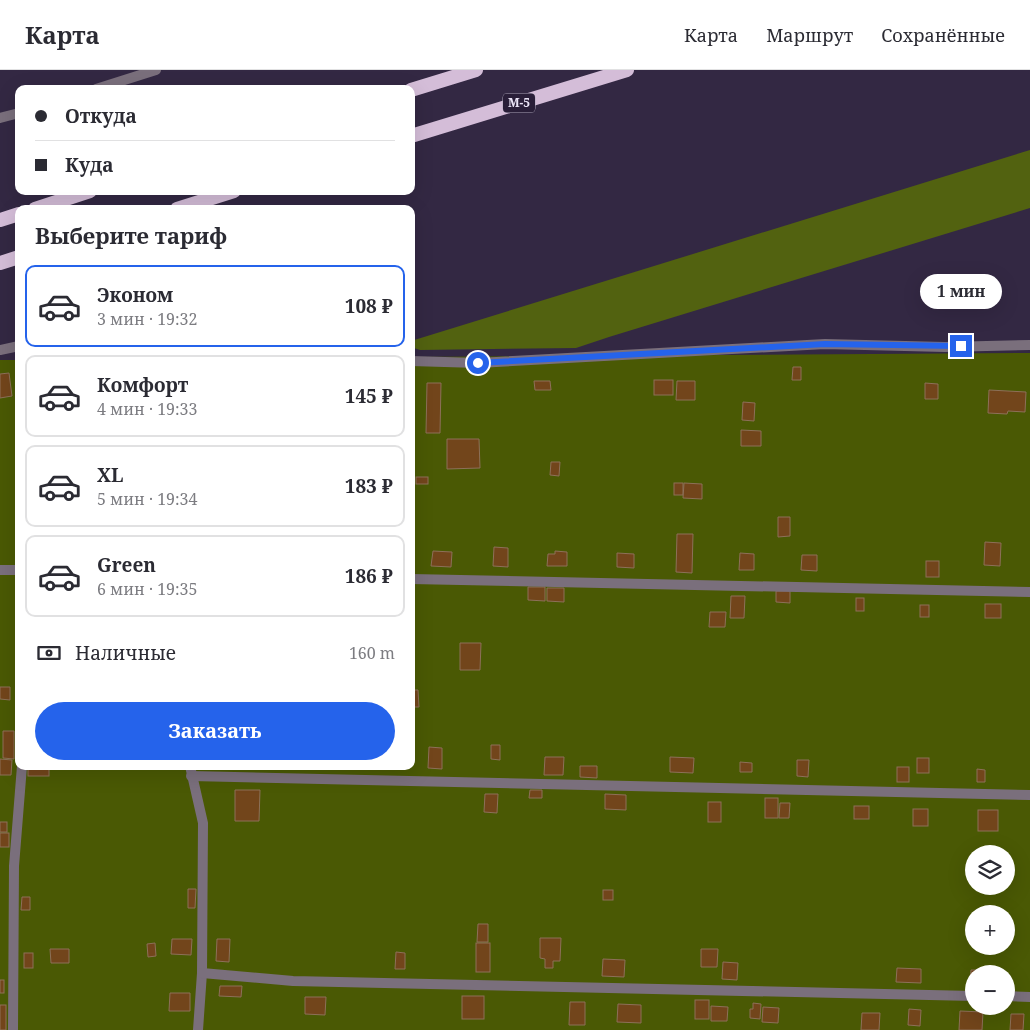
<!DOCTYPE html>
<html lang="ru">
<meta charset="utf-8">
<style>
:root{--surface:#fff;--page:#f7f7f7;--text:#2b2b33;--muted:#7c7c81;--line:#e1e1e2;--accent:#2563eb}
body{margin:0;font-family:"Noto Serif",serif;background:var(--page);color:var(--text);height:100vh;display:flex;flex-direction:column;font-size:19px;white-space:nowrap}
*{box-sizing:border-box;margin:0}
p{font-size:16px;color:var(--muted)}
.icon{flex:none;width:28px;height:28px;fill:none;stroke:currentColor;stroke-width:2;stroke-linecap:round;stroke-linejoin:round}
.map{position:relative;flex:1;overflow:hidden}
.panel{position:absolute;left:15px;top:135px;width:400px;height:565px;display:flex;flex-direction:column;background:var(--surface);border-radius:10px;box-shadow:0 5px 20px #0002}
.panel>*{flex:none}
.top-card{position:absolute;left:15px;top:15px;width:400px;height:110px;border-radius:10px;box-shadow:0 5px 20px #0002;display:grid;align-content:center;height:110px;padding:0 20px;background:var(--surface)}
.fabs{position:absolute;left:965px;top:775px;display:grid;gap:10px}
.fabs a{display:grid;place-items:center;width:50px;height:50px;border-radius:50%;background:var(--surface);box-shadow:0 5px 20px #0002;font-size:25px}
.end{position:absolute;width:22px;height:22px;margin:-11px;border:6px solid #2563eb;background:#fff;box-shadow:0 0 0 2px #fff}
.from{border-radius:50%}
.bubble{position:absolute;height:35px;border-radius:18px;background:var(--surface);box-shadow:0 5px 20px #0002;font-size:16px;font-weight:700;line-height:35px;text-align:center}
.top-card b{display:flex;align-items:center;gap:18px;height:48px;font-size:19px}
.top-card b+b{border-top:1px solid var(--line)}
.top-card i{width:12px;height:12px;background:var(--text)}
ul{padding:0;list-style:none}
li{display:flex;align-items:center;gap:15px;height:82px;margin:0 10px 8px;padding:0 10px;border:2px solid var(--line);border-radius:10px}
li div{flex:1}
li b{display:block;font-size:19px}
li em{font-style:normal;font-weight:700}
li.current{border-color:var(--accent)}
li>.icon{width:45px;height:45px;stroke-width:1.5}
h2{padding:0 20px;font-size:22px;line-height:60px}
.pay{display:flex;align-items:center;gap:12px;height:55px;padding:0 20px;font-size:19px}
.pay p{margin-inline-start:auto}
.cta{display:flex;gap:10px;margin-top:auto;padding:10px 20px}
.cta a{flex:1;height:58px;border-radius:30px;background:var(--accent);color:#fff;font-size:20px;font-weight:700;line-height:58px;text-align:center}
header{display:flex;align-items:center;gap:30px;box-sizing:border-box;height:70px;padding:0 25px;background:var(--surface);border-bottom:1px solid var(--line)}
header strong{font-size:24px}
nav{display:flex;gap:28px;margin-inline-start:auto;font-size:18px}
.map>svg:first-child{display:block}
.green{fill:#4a5904;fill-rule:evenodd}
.forest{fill:#526210}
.building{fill:#72451b;stroke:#8d7059}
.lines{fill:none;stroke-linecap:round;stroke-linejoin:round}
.service{stroke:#7a6f7c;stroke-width:10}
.minor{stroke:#7a6f7c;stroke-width:10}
.trunk{stroke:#d4bdd8;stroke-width:14}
.route{stroke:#2563eb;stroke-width:6}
.labels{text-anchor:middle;stroke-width:5;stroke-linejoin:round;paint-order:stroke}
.shield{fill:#291e38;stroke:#b0a9bd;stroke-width:1}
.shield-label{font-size:12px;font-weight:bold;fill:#eae4f6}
</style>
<header>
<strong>Карта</strong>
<nav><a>Карта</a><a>Маршрут</a><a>Сохранённые</a></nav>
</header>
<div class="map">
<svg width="1030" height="960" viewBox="0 0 1030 960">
<rect width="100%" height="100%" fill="#332843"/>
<!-- green -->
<path class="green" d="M1030 283V960H0V290H19V696H411V287ZM974 784H1006V816H974ZM974 844H1006V876H974ZM974 904H1006V936H974Z"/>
<!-- forest -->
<polygon class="forest" points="1030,80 1030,138 609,267 576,278 420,280 411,277 411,271"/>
<!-- building -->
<g class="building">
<polygon points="793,297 801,297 801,310 792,310"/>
<polygon points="9,303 12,326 0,328 0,304"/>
<rect x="654" y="310" width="19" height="15"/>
<polygon points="534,311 550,311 551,320 535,320"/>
<polygon points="677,311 695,311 695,330 676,330"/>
<polygon points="427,313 441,313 440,363 426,363"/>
<polygon points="925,313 938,314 938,329 925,329"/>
<polygon points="989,320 1026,322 1025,342 1008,341 1007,344 988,343"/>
<polygon points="743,332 755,333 754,351 742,350"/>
<polygon points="741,360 761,361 761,376 741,376"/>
<polygon points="447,369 479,369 480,398 447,399"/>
<polygon points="551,392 560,392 559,406 550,405"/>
<rect x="416" y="407" width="12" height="7"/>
<rect x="674" y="413" width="9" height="12"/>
<polygon points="684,413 702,414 702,429 683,428"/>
<polygon points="778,447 790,447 790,466 778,467"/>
<polygon points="677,464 693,464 692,503 676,502"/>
<polygon points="985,472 1001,473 1000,496 984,495"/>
<polygon points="494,477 508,478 508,497 493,496"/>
<polygon points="433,481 452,482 451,497 431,496"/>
<polygon points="555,481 567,482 567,496 547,496 548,484 555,484"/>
<polygon points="617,483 634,484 634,498 617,497"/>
<polygon points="740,483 754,484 754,500 739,500"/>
<polygon points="802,485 817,485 817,501 801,500"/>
<rect x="926" y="491" width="13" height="16"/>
<polygon points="528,517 545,517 545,531 528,530"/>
<polygon points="547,518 564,518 564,532 547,531"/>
<polygon points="776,521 790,521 790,533 776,532"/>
<polygon points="731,526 745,526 744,548 730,548"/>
<rect x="856" y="528" width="8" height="13"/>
<rect x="985" y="534" width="16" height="14"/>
<rect x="920" y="535" width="9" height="12"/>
<polygon points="710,542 726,542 725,557 709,557"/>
<polygon points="460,573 481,573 480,600 460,600"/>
<polygon points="0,617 10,617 10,630 0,629"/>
<polygon points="411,620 418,620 419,637 411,637"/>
<polygon points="3,661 14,661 14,689 3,688"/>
<polygon points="491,675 500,675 500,690 491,689"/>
<polygon points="429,677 442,678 442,699 428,698"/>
<polygon points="545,687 564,687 563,705 544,705"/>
<polygon points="670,687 694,688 693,703 670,702"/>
<rect x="917" y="688" width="12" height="15"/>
<polygon points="0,689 12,690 11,705 0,705"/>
<polygon points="797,690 809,690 808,707 797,706"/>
<polygon points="740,692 752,693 752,702 740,702"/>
<rect x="28" y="696" width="21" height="10"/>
<rect x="277" y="696" width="17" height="2"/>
<rect x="297" y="696" width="17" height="2"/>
<polygon points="580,696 597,696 597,708 580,707"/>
<rect x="897" y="697" width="12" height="15"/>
<polygon points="977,699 985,700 985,712 977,712"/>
<polygon points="235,720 260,720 259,751 235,751"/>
<polygon points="530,720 542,720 542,728 529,728"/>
<polygon points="485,724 498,724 497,743 484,742"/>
<polygon points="605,724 626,725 626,740 605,739"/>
<rect x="765" y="728" width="13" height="20"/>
<rect x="708" y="732" width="13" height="20"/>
<polygon points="780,733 790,733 789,748 779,748"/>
<rect x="854" y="736" width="15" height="13"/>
<rect x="913" y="739" width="15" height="17"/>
<rect x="978" y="740" width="20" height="21"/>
<rect x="0" y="752" width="7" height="10"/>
<rect x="0" y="763" width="9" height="14"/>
<polygon points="188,819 196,819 195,838 188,838"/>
<rect x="603" y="820" width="10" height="10"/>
<polygon points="22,827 30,827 30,840 21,840"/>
<polygon points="478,854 488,854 488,872 477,872"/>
<polygon points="540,868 561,868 560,891 553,891 553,898 545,898 545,889 540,888"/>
<polygon points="172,869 192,869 191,885 171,884"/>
<polygon points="217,869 230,869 229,892 216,891"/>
<polygon points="155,873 156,886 148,887 147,874"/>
<rect x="476" y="873" width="14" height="29"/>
<polygon points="50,879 69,879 69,893 51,893"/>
<polygon points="701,879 718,879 717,897 701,897"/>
<polygon points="396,882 405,883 405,899 395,899"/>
<rect x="24" y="883" width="9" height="15"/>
<polygon points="603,889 625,890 624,907 602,906"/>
<polygon points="723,892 738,893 737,910 722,909"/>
<polygon points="897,898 921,899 921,913 896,912"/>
<polygon points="971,900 982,900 982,904 974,904 974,914 970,914"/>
<rect x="0" y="910" width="4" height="13"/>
<polygon points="220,916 242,916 241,927 219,926"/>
<polygon points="170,923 190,923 190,941 169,941"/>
<rect x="462" y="926" width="22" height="23"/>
<polygon points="305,927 326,927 325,945 305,944"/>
<rect x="695" y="930" width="14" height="19"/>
<polygon points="570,932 585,932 585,955 569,955"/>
<polygon points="753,933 761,934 760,949 750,948 750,939 753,939"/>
<polygon points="618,934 641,935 641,953 617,952"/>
<rect x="0" y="935" width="6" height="25"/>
<polygon points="711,936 728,937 727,951 711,951"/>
<polygon points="763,937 779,938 778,953 762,952"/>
<polygon points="909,939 921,940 920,956 908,955"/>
<polygon points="960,941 983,942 982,960 959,960"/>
<polygon points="862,943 880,943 879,960 861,960"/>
<polygon points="1011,944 1024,944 1023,960 1010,960"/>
</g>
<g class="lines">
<!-- service -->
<g class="service">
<polyline points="0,280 19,276"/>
<polyline points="411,291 478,293 825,274 945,277 1030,275"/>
<polyline points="0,500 19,500"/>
<polyline points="411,509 1030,522"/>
<polyline points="190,696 203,753 202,903 198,960"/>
<polyline points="191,706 1030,725"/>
<polyline points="202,903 293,911 974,926"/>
<polyline points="1006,926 1030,927"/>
<polyline points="13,960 14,796 22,696"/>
</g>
<!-- minor -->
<g class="minor">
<polyline points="96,19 156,0"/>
<polyline points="0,48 19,43"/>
</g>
<!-- trunk -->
<g class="trunk">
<polyline points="411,20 476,0"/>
<polyline points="411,66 627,0"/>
<polyline points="35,139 90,121"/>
<polyline points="177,139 234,121"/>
<polyline points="0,150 19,144"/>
<polyline points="0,193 19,187"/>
</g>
</g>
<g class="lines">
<!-- route -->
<polyline class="route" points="478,293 825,274 961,276"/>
</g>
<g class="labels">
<!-- shield labels -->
<rect class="shield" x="503" y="23.5" width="32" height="19" rx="4"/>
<g class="shield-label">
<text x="519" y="37">М-5</text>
</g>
</g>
</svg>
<div class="fabs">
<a><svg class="icon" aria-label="layers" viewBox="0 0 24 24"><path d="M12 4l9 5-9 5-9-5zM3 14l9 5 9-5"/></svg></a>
<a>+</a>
<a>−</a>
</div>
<i class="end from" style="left:478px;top:293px"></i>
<i class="end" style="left:961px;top:276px"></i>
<div class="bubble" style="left:920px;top:204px;width:82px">1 мин</div>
<div class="top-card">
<b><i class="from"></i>Откуда</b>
<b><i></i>Куда</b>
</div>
<section class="panel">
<h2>Выберите тариф</h2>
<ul>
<li class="current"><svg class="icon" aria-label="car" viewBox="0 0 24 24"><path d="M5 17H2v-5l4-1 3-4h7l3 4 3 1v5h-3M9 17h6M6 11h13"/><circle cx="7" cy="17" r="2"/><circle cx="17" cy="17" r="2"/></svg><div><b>Эконом</b><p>3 мин · 19:32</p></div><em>108 ₽</em></li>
<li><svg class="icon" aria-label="car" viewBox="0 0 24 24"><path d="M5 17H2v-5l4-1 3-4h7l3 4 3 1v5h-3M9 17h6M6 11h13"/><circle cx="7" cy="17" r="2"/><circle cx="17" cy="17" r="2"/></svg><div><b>Комфорт</b><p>4 мин · 19:33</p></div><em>145 ₽</em></li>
<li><svg class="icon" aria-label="car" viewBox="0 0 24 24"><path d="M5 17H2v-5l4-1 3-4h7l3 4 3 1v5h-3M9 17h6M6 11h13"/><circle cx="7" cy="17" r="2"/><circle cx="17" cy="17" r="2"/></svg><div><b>XL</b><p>5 мин · 19:34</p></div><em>183 ₽</em></li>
<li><svg class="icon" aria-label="car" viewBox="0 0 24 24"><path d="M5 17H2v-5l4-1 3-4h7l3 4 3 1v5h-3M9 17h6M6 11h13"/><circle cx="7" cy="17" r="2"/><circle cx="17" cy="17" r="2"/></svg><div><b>Green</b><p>6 мин · 19:35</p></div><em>186 ₽</em></li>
</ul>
<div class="pay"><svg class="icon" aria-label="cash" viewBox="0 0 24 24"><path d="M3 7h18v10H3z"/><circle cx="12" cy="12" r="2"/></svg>Наличные<p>160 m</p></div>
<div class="cta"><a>Заказать</a></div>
</section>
</div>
